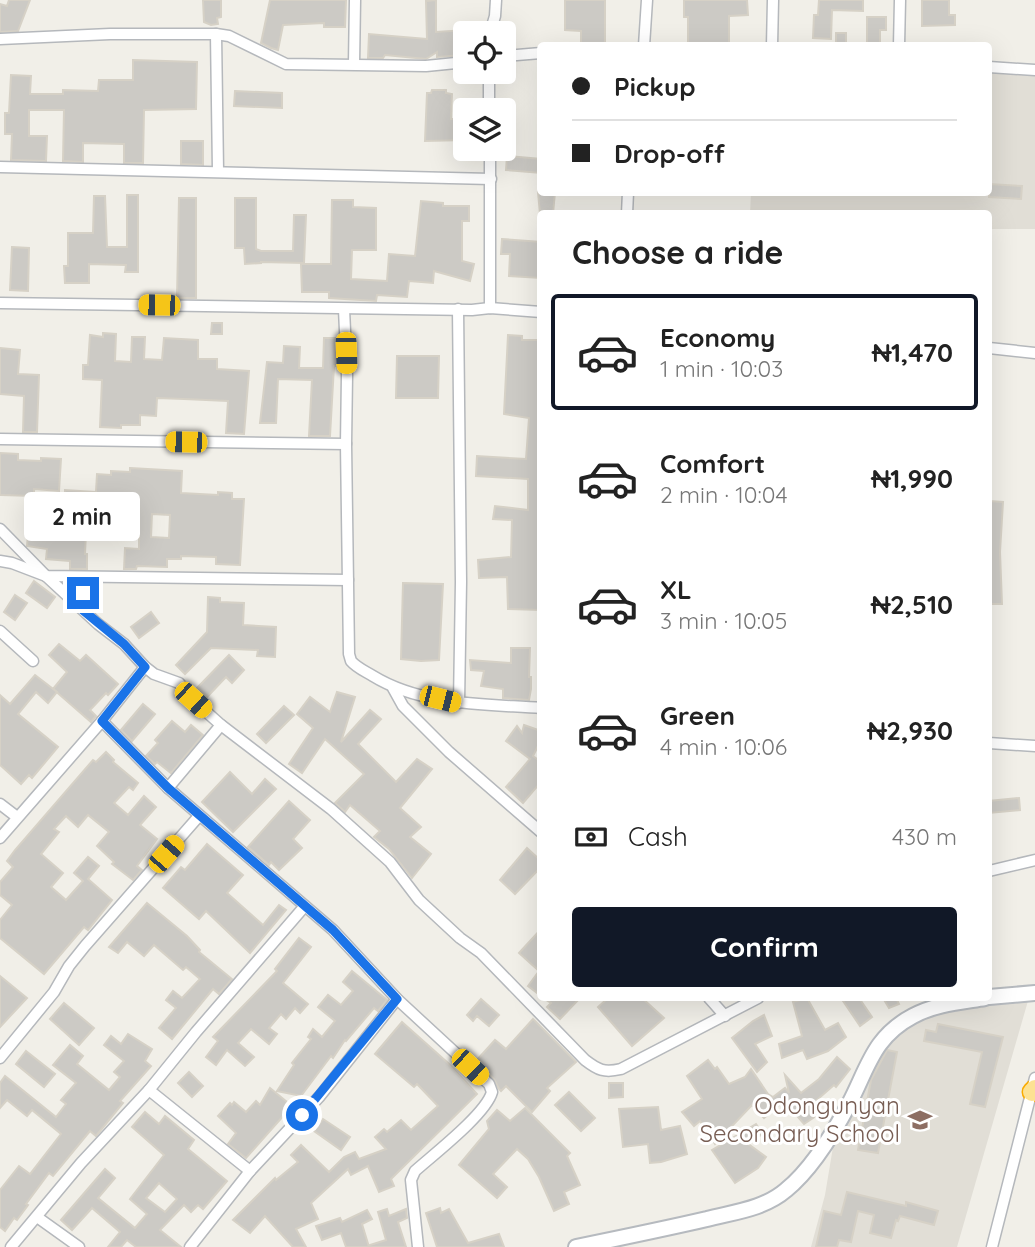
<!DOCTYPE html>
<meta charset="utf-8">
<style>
:root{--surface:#fff;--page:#f6f6f6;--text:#222;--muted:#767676;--line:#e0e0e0;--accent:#111827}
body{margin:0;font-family:Quicksand,sans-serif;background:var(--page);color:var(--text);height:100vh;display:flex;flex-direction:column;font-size:26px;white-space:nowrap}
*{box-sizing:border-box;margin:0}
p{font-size:23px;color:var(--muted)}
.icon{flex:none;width:38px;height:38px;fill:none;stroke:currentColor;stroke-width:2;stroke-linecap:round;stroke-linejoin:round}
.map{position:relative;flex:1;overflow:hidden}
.details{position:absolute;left:537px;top:210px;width:455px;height:791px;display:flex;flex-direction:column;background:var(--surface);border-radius:7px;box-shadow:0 7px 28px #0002}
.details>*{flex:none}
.guide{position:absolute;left:537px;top:42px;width:455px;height:154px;border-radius:7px;box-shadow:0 7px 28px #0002;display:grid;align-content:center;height:154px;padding:0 35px;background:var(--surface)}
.tools{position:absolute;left:453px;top:21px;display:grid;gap:14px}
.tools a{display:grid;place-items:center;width:63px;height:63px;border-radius:7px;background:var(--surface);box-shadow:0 7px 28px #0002;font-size:35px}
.end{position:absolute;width:32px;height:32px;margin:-16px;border:9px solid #1a73e8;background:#fff;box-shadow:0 0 0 4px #fff}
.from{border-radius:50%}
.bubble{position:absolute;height:49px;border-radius:7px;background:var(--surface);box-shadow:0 7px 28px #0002;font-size:23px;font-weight:700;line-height:49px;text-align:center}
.car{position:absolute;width:21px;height:42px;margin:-21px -10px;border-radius:9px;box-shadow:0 0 5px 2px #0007;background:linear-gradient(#f5c518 24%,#345 0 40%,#f5c518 0 76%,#345 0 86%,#f5c518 0)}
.guide b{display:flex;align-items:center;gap:24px;height:66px;font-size:26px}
.guide b+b{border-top:2px solid var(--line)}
.guide i{width:18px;height:18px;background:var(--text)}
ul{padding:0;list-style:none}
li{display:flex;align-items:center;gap:21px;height:116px;margin:0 14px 10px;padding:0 21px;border:4px solid transparent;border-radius:7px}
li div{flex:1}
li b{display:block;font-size:26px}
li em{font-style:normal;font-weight:700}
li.current{border-color:var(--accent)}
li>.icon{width:63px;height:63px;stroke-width:1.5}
h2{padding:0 35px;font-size:32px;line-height:84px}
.pay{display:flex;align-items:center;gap:18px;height:77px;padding:0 35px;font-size:26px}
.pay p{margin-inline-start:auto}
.action{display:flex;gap:14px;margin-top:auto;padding:14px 35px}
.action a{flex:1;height:80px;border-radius:7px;background:var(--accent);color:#fff;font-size:28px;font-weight:700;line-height:80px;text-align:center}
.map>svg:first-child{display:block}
.education{fill:#e1ded6}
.building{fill:#cccac5;stroke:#d6d1c6;stroke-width:2;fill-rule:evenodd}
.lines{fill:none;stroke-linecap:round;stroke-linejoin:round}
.street-casing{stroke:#b5b8bc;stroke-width:13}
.secondary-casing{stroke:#b6babf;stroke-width:18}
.highway-casing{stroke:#f9ab00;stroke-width:21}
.street{stroke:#fff;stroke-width:10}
.secondary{stroke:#fff;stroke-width:14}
.highway{stroke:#fde293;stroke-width:18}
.route{stroke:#1a73e8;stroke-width:9}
.labels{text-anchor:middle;stroke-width:6;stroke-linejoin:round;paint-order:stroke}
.education-label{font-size:24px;fill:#785e54;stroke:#fff;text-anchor:end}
</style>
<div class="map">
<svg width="1035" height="1247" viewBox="0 0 1035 1247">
<rect width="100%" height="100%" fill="#f1efe8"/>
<!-- education -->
<g class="education">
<polygon points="989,71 1035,72 1035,229 989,229 989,214 750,214 751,193 989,192"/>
<polygon points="1030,994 957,1247 811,1247 825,1195 833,1147 890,1038 940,1005"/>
</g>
<!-- building -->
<g class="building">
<polygon points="9,0 30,0 18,31 0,32 0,4 7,6"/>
<polygon points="203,0 221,0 221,17 217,18 218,24 211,25 204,22"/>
<polygon points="270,0 346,0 345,27 324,27 324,23 283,25 278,50 271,48 261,43"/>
<polygon points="436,0 436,32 466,30 466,55 437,57 437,52 426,59 385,55 383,58 368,58 369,34 427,39 426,1"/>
<polygon points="565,0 605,0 605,46 581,46 581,31 565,30"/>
<polygon points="684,0 747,0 748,15 729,16 729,46 688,46 688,17 684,17"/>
<polygon points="819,0 863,0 863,11 832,10 831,39 813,38 814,15 818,15"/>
<polygon points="922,0 949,0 949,15 955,15 955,25 922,26"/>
<polygon points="867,17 886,17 886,30 880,30 880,46 867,46"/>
<rect x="836" y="33" width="10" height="13"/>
<polygon points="133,60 197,62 196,109 144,110 143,163 124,163 124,144 83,143 83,162 63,161 64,110 29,110 29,136 47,136 46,161 11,160 12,134 5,134 5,113 9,113 11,75 31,76 30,94 63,94 63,90 98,91 99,80 133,80"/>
<polygon points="432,90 446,90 446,93 452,94 451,119 466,119 466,140 425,141 427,93 431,93"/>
<polygon points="235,91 282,93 282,108 234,106"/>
<polygon points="181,141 203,141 203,165 181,164"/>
<polygon points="507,156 541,159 541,173 506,170"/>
<polygon points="989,184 1022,186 1021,199 989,197"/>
<polygon points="538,192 555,192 553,214 540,214"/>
<polygon points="127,195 138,195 138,272 125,272 126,265 89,264 89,283 65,283 64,266 68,266 68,233 93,233 94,196 105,196 107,247 127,247"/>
<polygon points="179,198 196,198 196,298 177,298"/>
<polygon points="235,198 256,198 256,249 261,251 293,251 294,215 306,215 304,263 261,262 261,263 245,264 244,248 235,248"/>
<polygon points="332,200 353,200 353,207 376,208 376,250 352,250 351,279 387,281 389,254 415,256 421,201 443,203 443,206 469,206 469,221 462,221 462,261 474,264 470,281 434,271 433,283 409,281 407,297 377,295 376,301 329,298 329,292 302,292 301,264 331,264"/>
<polygon points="502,239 541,242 541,278 509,276 510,254 501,254"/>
<polygon points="12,247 29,248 28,291 10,290"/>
<polygon points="212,323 222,323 222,334 211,334"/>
<polygon points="103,333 116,334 115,361 131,362 132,337 145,337 144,359 162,360 164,338 198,340 198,359 217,359 217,369 249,371 244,434 226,433 228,401 184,399 157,398 156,416 140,415 140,425 121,425 121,428 100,427 102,380 83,379 83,365 88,365 90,335 103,337"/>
<polygon points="508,335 522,336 522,340 541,340 541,610 508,609 507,577 479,578 478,560 511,557 512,520 493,519 495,506 528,510 528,479 476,476 477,456 526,459 529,418 504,414"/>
<polygon points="324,338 338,338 339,366 334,366 330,436 309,436 312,380 278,379 276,423 260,423 267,362 283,363 284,346 300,347 299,368 323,368"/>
<polygon points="0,348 20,350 18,374 39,375 37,432 23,432 24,396 0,394"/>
<polygon points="397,356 439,356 438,398 396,398"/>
<polygon points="0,453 18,454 18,460 41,461 41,458 61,459 59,491 34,489 34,496 0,495"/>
<path d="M130 468 182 471 181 493 218 495V492L232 493V499H244L240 565 216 564V557L181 556V559H167V567L137 566 136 569H124L125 548 139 549V514L123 513 122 533 86 532 85 554H87V569H70V561L46 559 47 549 27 546 30 511 45 513V516L65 517V490L96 492 97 474 111 475V471L130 472ZM152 514 170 515 169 538 151 537Z"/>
<polygon points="989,501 1003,502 1000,552 1002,604 991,604"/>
<polygon points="34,581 55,597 47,608 26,593"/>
<polygon points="403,583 443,584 439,660 421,661 401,659"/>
<polygon points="15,595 27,603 15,620 4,612"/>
<polygon points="208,597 220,598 220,602 244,603 243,625 276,627 275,657 257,656 258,650 211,648 185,674 176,665 207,632"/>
<polygon points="151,612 159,623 139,638 131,627"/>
<polygon points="59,644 80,661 86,655 118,684 108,695 106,693 90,710 96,716 91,722 53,689 67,672 49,655"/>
<polygon points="511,648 530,648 529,677 531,677 531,689 529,700 503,698 503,689 481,686 484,671 471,670 470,660 511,663"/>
<polygon points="229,655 244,670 232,683 226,677 207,697 197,688"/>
<polygon points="35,675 57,692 48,703 36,692 18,714 58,747 32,778 29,775 21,784 0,765 0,695 10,704"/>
<polygon points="337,692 355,697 341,742 370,710 381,719 358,744 396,782 417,759 432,769 400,808 421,827 410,837 431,854 412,878 389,849 374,837 380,831 350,805 345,812 335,803 364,774 325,739 302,773 289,764 313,728 297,714 310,697 330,712"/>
<polygon points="143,704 155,714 132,741 121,730"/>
<polygon points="284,706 294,715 266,743 257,734"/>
<polygon points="172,721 185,732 191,725 203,735 171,773 157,762 155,764 146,756 158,743 155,740"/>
<polygon points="524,725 541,731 541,740 533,756 541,762 541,782 523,803 506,787 530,759 506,741 517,726 522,733"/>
<polygon points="106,752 114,760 113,762 138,783 133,790 129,787 114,803 128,815 144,796 156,807 140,825 157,839 137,866 142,870 133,880 112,864 114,862 97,846 109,832 88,815 78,827 66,816 54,829 59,832 41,854 63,873 51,887 66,900 83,881 74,873 88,857 99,866 88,879 112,900 88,930 84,927 44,974 0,938 0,920 12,905 0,895 0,882 13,867 7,861 15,850 93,760 96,762"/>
<polygon points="230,772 252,794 265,779 276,789 233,832 202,802"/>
<polygon points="1019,798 1020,810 989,813 989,801"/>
<polygon points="289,801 310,820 293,839 302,848 279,870 271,862 269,865 248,847"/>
<polygon points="207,844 243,875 227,893 263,925 279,905 286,910 250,953 206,911 199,919 163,888 181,867 185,870"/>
<polygon points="527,848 541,861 541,867 515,894 500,880"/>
<polygon points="147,903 187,936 200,950 199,952 232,979 219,994 213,989 172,1039 159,1028 176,1008 166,1000 173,991 182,998 200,979 186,967 183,970 154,945 144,956 127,942 118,953 109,947"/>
<polygon points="541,929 541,996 528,986 539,971 519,953"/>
<polygon points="299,938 311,947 283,983 308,1004 300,1013 295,1008 286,1019 281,1014 269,1028 277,1034 269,1044 251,1029 238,1043 254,1057 245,1066 227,1050 216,1065 206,1057 218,1041 213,1037 277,971 275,969"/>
<polygon points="352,971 387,1000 378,1011 374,1008 346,1041 345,1040 333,1058 331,1056 301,1096 277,1091 294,1065 292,1063 311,1039 308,1037 313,1029 322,1037 335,1021 318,1007 328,995 341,1005 353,991 343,982"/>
<polygon points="0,976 27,998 0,1027"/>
<polygon points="543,998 580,998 560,1019 547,1007 551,1003"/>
<polygon points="608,998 642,998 664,1018 632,1046 598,1007"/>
<polygon points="807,998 825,1030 838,1023 846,1037 828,1051 807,1059 803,1050 782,1058 779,1044 802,1036 793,1002"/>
<polygon points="841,998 859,998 872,1017 860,1026"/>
<polygon points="883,998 896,998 899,1004 889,1008"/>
<polygon points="481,999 499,1015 489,1026 477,1016 473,1021 467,1015"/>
<polygon points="64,1003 94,1028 79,1045 50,1019"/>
<polygon points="764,1015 772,1036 755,1044 767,1062 757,1072 732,1038 753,1021"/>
<polygon points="533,1019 576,1062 547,1088 550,1091 532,1112 506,1086 501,1091 499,1089 494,1079 476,1061 495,1040 506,1049"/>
<polygon points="402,1022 448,1063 477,1094 391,1179 394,1186 379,1192 368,1166 351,1175 348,1169 311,1203 318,1219 296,1229 306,1247 293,1247 265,1216 250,1233 233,1220 275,1178 276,1180 298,1162 291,1155 301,1145 329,1172 344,1157 355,1152 359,1159 386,1149 375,1137 384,1129 387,1132 401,1120 411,1130 438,1106 417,1084 414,1087 375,1054"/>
<polygon points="938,1024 1003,1037 985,1107 970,1104 982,1052 924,1041 926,1030 936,1032"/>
<polygon points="128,1034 152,1049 145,1061 151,1066 120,1101 123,1103 96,1136 90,1131 53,1176 49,1173 26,1204 28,1205 17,1220 14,1218 5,1231 0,1227 0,1190 19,1166 30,1174 61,1134 32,1110 27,1116 7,1100 0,1108 0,1083 5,1076 56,1117 66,1104 61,1100 76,1083 53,1065 70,1045 83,1056 77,1064 109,1090 120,1077 114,1072 124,1061 104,1045 111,1036 121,1044"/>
<polygon points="887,1050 897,1052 878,1153 858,1150 871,1080"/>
<polygon points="26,1051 55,1074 44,1087 16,1064"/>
<polygon points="837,1057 850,1069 836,1087 834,1085 811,1105 819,1114 804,1124 784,1101 764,1118 752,1105 715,1144 700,1121 694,1126 682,1112 702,1099 687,1076 708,1060 715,1069 717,1067 729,1084 745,1077 751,1069 768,1094 773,1097 785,1088 789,1093 785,1075 801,1093 819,1079"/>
<polygon points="189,1072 203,1086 192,1097 178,1083"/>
<polygon points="609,1083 623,1083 623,1097 609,1098"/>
<polygon points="270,1088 292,1106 246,1158 228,1144 236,1133 218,1116 230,1103 232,1105 234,1102 246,1112 256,1101 260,1105"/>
<polygon points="569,1092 595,1118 581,1131 555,1105"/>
<polygon points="658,1107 661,1130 680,1126 687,1154 661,1162 650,1163 648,1144 623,1147 619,1109"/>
<polygon points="525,1108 570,1153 567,1156 580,1185 564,1192 569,1204 554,1211 539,1177 528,1159 517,1149 493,1174 507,1187 497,1198 459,1165 489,1129 487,1121 497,1110 510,1121"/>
<path d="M145 1112 159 1124 165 1116 194 1140 188 1149 227 1181 203 1209 198 1205 191 1212 184 1205 160 1230 181 1247H136L127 1240 121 1247H108L120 1232 92 1208 72 1230 61 1220 105 1169 115 1178 98 1198 135 1228 147 1214 130 1199 164 1155 132 1127ZM159 1183 177 1199 165 1212 146 1198Z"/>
<polygon points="323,1119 350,1137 341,1150 314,1131"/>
<polygon points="756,1124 763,1134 747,1143 766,1157 758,1168 735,1183 712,1150"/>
<polygon points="847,1192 906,1206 906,1202 938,1211 934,1225 900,1216 898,1221 896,1220 891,1238 870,1233 874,1215 858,1211 851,1242 839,1240 837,1247 816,1247 824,1211 841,1215"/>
<polygon points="440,1208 441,1213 449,1209 468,1243 499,1234 504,1247 437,1247 426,1213"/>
<polygon points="387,1209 389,1216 406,1209 407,1218 398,1222 406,1247 370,1247 370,1245 386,1240 378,1212"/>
<polygon points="367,1210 372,1219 362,1224 369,1247 346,1247 341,1233 322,1240 316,1226 340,1218 342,1222"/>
</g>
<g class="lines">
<!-- street casing -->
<g class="street-casing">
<g id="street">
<polyline points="490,33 495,16 496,0"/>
<polyline points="216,34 218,171"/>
<polyline points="0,39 110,34 216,34 229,36 286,64 426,66 466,62"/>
<polyline points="644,46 647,0"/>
<polyline points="772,46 773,0"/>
<polyline points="899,46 900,0"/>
<polyline points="504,56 541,53"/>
<polyline points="354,64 355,0"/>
<polyline points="989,67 1035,70"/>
<polyline points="489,72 489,110"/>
<polyline points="490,149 490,308"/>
<polyline points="0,167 491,179"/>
<polyline points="627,214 628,192"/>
<polyline points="0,303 472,310 490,308 541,312"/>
<path d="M344 309 347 375 346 444 349 654 351 661C357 668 365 671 373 676 422 706 485 704 541 708"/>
<polyline points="458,309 461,582 459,703"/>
<polyline points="989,348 1035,353"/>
<polyline points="0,439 346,444"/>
<path d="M0 529 46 576 98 624 124 644 145 667 154 674 179 683 193 700 221 725 331 809 390 862 419 900 460 938 481 953 585 1060C598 1070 604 1073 621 1069L758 998"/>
<polyline points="0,561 12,563 46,576 348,580"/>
<polyline points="79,607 87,578"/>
<polyline points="0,631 33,661"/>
<polyline points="393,688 403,706 449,752 541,832"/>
<path d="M102 721 168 788 333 930 397 999 489 1084 492 1092C486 1114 434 1154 415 1171L411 1180 418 1247"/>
<polyline points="989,743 1035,746"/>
<polyline points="168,788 221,725"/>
<polyline points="0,804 17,817"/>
<polyline points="0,838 102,721 145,667"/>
<polyline points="989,871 1035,860"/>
<polyline points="709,998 725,1016"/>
<polyline points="0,1058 54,992 69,966 85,946 199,816"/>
<polyline points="149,1090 250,1171"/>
<polyline points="37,1217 79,1247"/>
<polyline points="11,1247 81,1163 149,1090 196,1032 304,907"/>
<polyline points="190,1247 250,1171 320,1096 397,999"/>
<polyline points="992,1247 1035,1078"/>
</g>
</g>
<!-- secondary casing -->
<g class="secondary-casing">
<g id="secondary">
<polyline points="989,997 1035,993"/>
<path d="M576 1247C620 1238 664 1229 707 1219 734 1212 764 1209 786 1190 812 1169 833 1134 849 1104 868 1068 873 1037 913 1016 935 1004 961 1002 985 998"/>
</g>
</g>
<!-- highway casing -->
<g class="highway-casing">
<polyline id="highway" points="1032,1092 1035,1089"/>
</g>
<!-- street -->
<use href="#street" class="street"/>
<!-- secondary -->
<use href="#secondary" class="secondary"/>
<!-- highway -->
<use href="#highway" class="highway"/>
</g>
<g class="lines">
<!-- route -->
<polyline class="route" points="83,593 79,607 124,644 145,667 102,721 168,788 333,930 397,999 302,1115"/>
</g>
<!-- icons -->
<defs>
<g id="school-bare" transform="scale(1.89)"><path d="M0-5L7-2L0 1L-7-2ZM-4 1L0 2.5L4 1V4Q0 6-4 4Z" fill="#8d6e63" stroke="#fff" stroke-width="2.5" paint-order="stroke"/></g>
</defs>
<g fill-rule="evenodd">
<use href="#school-bare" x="920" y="1120"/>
</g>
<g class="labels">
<!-- education labels -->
<g class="education-label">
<text x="900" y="1114">Odongunyan<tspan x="900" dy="28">Secondary School</tspan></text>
</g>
</g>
</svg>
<div class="tools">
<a><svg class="icon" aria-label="locate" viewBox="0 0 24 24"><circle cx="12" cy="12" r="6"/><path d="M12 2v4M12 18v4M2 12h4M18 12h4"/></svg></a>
<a><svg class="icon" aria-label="layers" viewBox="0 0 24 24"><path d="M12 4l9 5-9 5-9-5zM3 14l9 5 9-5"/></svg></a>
</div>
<i class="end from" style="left:302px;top:1115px"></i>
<i class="end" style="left:83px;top:593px"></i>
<div class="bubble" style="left:24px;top:492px;width:116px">2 min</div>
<i class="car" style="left:159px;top:305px;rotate:271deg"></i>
<i class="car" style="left:346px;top:353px;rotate:178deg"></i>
<i class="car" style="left:186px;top:442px;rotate:271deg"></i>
<i class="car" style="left:440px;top:699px;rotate:104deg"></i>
<i class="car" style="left:193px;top:700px;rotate:132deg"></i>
<i class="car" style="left:166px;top:854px;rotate:41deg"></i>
<i class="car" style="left:470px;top:1067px;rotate:133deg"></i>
<div class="guide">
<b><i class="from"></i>Pickup</b>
<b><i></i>Drop-off</b>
</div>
<section class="details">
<h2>Choose a ride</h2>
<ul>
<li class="current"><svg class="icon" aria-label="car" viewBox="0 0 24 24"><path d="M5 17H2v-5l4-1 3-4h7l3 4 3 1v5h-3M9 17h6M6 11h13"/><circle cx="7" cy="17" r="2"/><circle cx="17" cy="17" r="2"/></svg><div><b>Economy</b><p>1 min · 10:03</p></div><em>₦1,470</em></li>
<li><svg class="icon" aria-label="car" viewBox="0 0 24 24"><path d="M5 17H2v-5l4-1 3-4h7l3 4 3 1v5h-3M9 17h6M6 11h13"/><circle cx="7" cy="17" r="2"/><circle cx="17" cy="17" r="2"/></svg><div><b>Comfort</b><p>2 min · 10:04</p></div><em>₦1,990</em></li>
<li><svg class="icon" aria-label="car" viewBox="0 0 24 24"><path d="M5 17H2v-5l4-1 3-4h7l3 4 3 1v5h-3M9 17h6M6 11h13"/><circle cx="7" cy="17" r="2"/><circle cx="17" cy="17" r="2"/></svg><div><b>XL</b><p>3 min · 10:05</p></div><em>₦2,510</em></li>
<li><svg class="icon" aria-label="car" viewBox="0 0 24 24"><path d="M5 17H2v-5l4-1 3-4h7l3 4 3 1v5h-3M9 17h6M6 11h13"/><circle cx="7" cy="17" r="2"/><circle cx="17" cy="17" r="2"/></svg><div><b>Green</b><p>4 min · 10:06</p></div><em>₦2,930</em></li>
</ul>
<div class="pay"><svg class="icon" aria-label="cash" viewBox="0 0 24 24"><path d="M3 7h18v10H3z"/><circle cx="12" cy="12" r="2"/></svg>Cash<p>430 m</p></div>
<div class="action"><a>Confirm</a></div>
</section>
</div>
